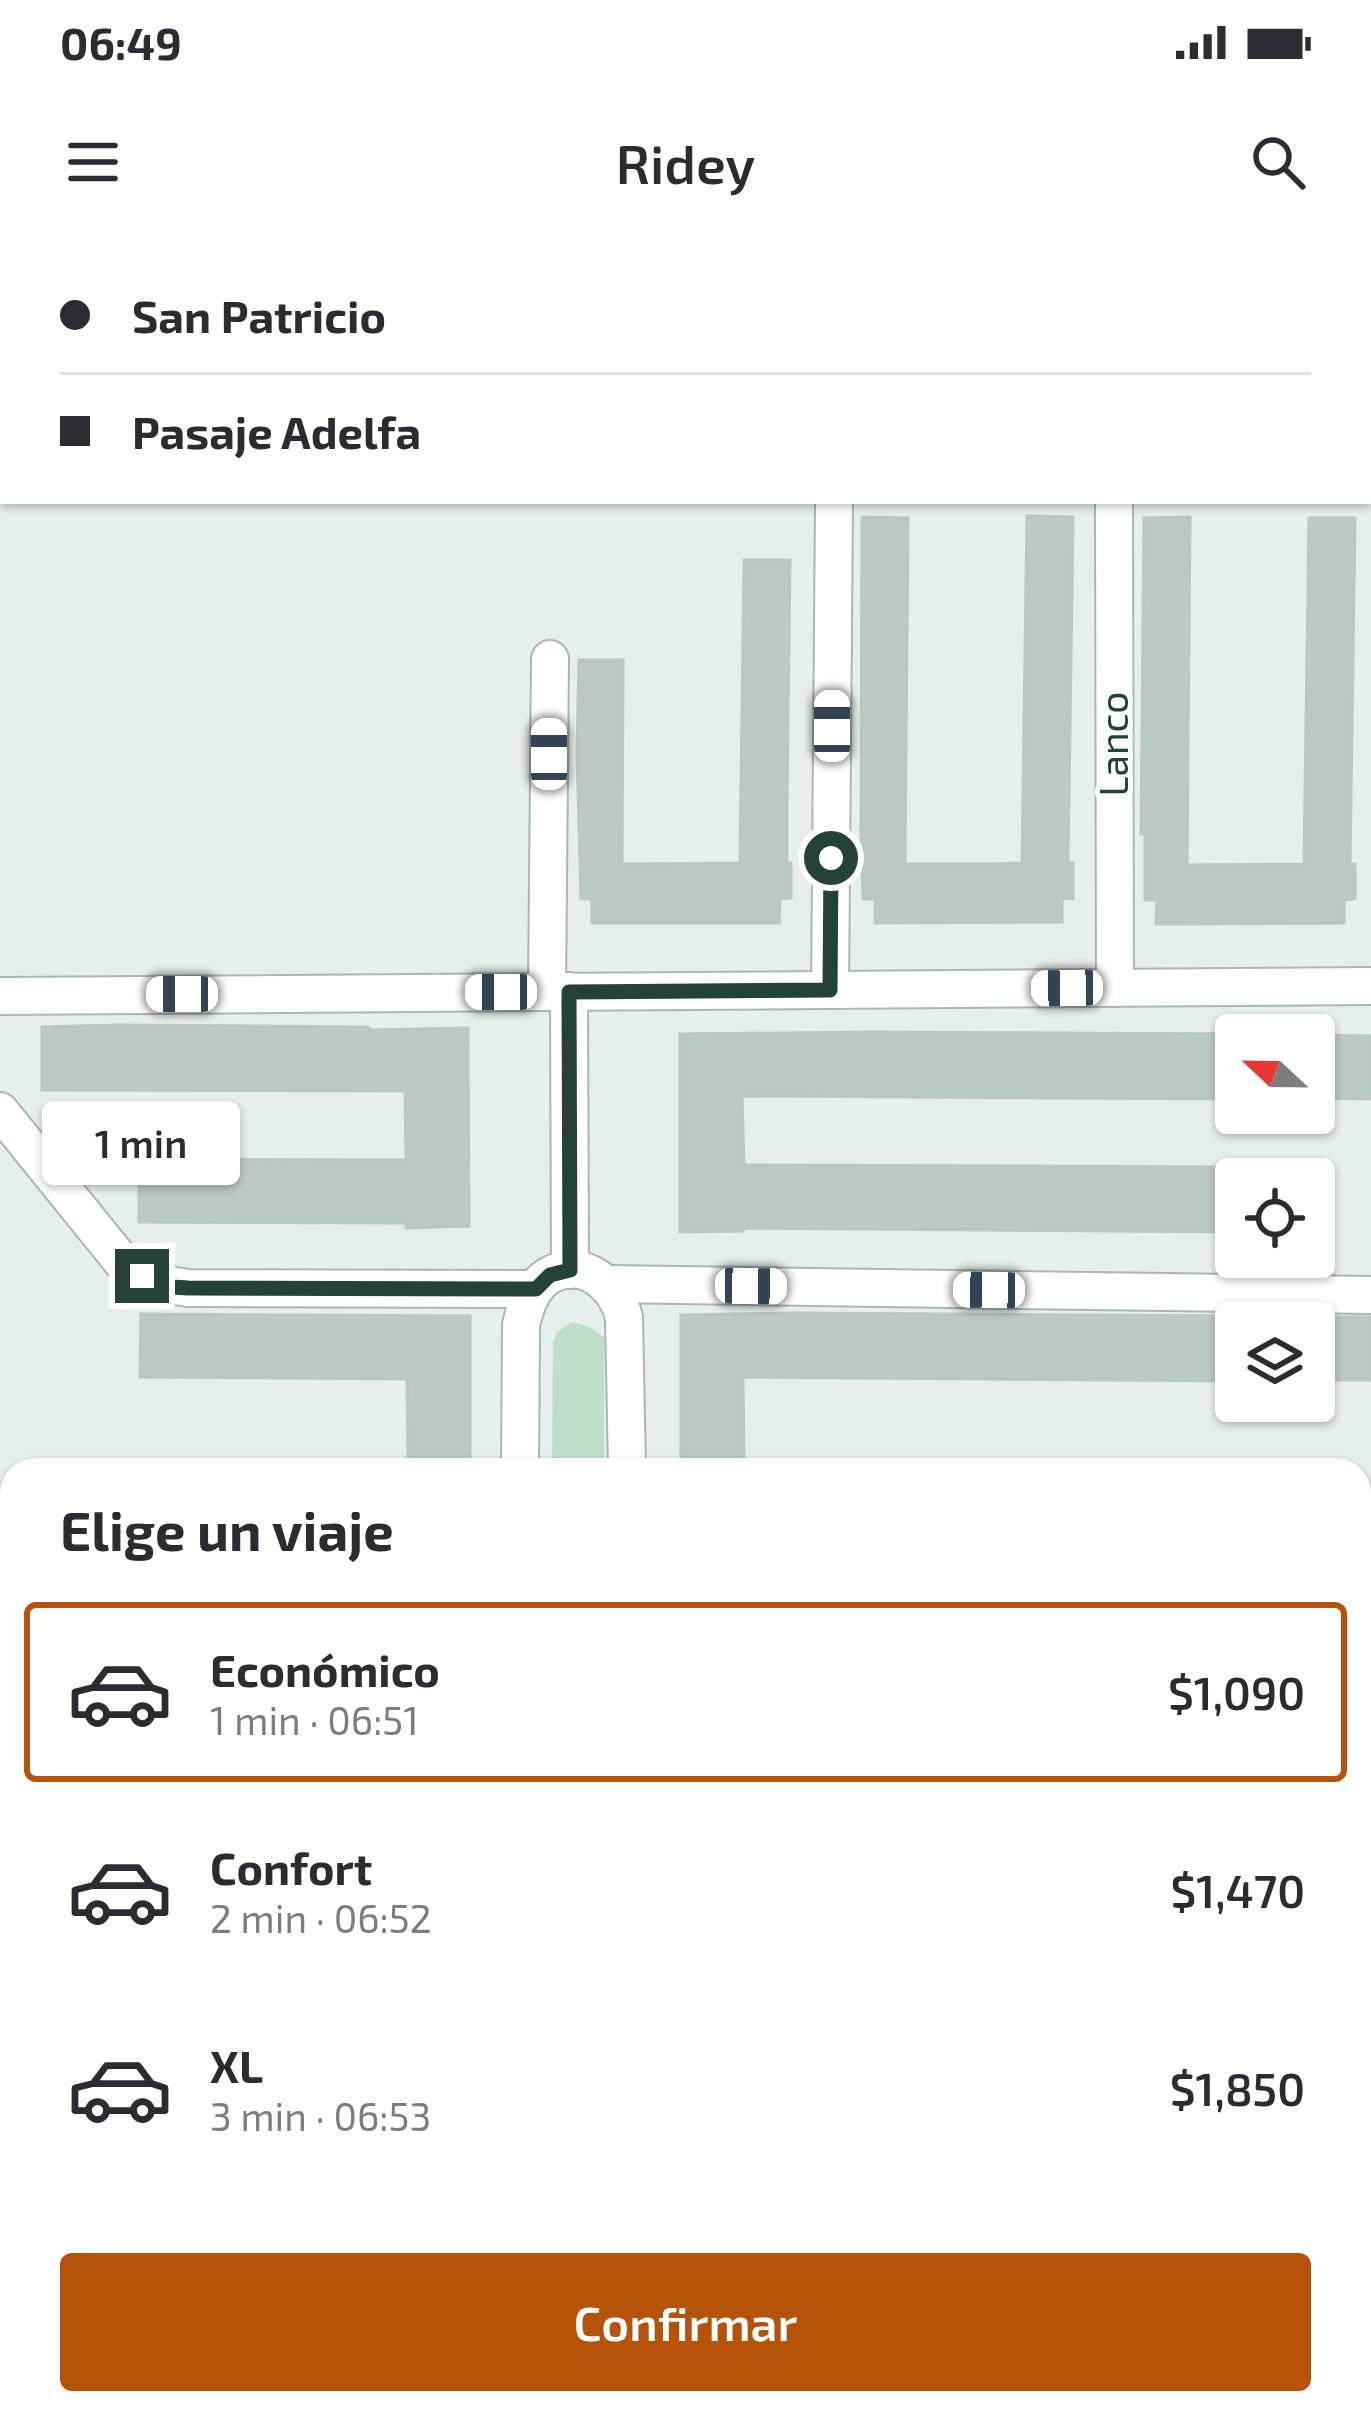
<!DOCTYPE html>
<html lang="es">
<meta charset="utf-8">
<style>
:root{--surface:#fff;--page:#f2f2f3;--text:#2b2b33;--muted:#7c7c81;--line:#e1e1e2;--accent:#b45309}
body{margin:0;font-family:"Exo 2",sans-serif;background:var(--page);color:var(--text);height:100vh;display:flex;flex-direction:column;font-size:45px;white-space:nowrap}
*{box-sizing:border-box;margin:0}
p{font-size:39px;color:var(--muted)}
.icon{flex:none;width:66px;height:66px;fill:none;stroke:currentColor;stroke-width:2;stroke-linecap:round;stroke-linejoin:round}
.map{position:relative;flex:1;overflow:hidden}
.side{position:absolute;left:0px;top:1218px;width:1371px;height:957px;display:flex;flex-direction:column;background:var(--surface);border-radius:36px 36px 0 0;box-shadow:0 3px 9px #0004}
.side>*{flex:none}
.hud{position:absolute;left:0px;top:0px;width:1371px;height:264px;box-shadow:0 3px 9px #0004;display:grid;align-content:center;height:264px;padding:0 60px;background:var(--surface)}
.needle{width:78px;rotate:292deg}
.controls{position:absolute;left:1215px;top:774px;display:grid;gap:24px}
.controls a{display:grid;place-items:center;width:120px;height:120px;border-radius:12px;background:var(--surface);box-shadow:0 3px 9px #0004;font-size:60px}
.end{position:absolute;width:54px;height:54px;margin:-27px;border:15px solid #24423a;background:#fff;box-shadow:0 0 0 6px #fff}
.from{border-radius:50%}
.bubble{position:absolute;height:84px;border-radius:12px;background:var(--surface);box-shadow:0 3px 9px #0004;font-size:39px;font-weight:600;line-height:84px;text-align:center}
.car{position:absolute;width:36px;height:72px;margin:-36px -18px;border-radius:15px;box-shadow:0 0 9px 3px #0007;background:linear-gradient(#fff 24%,#345 0 40%,#fff 0 76%,#345 0 86%,#fff 0)}
.hud b{display:flex;align-items:center;gap:42px;height:114px;font-size:45px}
.hud b+b{border-top:3px solid var(--line)}
.hud i{width:30px;height:30px;background:var(--text)}
ul{padding:0;list-style:none}
li{display:flex;align-items:center;gap:36px;height:180px;margin:0 24px 18px;padding:0 36px;border:6px solid transparent;border-radius:12px}
li div{flex:1}
li b{display:block;font-size:45px}
li em{font-style:normal;font-weight:600}
li.current{border-color:var(--accent)}
li>.icon{width:108px;height:108px;stroke-width:1.5}
h2{padding:0 60px;font-size:54px;line-height:144px}
.primary-button{display:flex;gap:24px;margin-top:auto;padding:24px 60px}
.primary-button a{flex:1;height:138px;border-radius:12px;background:var(--accent);color:#fff;font-size:48px;font-weight:600;line-height:138px;text-align:center}
.status{display:flex;justify-content:space-between;align-items:center;height:84px;padding:0 60px;background:var(--surface);direction:ltr}
.status svg{height:33px;fill:currentColor}
header{display:flex;justify-content:space-between;align-items:center;height:156px;padding:0 60px;background:var(--surface);font-size:54px;font-weight:600}
.map>svg:first-child{display:block}
.green{fill:#bfe0c8}
.building{fill:#bbcac4;stroke:#b8c9c2;stroke-width:3}
.lines{fill:none;stroke-linecap:round;stroke-linejoin:round}
.minor-casing{stroke:#a8b8b2;stroke-width:40}
.minor{stroke:#fff;stroke-width:36}
.route{stroke:#24423a;stroke-width:15}
.labels{text-anchor:middle;stroke-width:10;stroke-linejoin:round;paint-order:stroke}
.street-label{font-size:39px;fill:#24423a;stroke:#f7fbf9}
</style>
<div class="status"><b>06:49</b><svg viewBox="0 0 49 12"><path d="M0 12V9h3v3zM5 12V6h3v6zM10 12V3h3v9zM15 12V0h3v12zM26 1h20v11H26zM47 4h2v5h-2z"/></svg></div>
<header><svg class="icon" aria-label="menu" viewBox="0 0 24 24"><path d="M4 6h16M4 12h16M4 18h16"/></svg>Ridey<svg class="icon" aria-label="search" viewBox="0 0 24 24"><circle cx="10" cy="10" r="6"/><path d="M15 15l6 6"/></svg></header>
<div class="map">
<svg width="1371" height="2174" viewBox="0 0 1371 2174">
<rect width="100%" height="100%" fill="#e6efeb"/>
<!-- green -->
<g class="green">
<polygon points="0,0 589,0 577,3 3,3 3,74 0,72"/>
<rect x="828" y="0" width="202" height="3"/>
<polygon points="572,1082 588,1086 604,1097 604,1230 552,1230 553,1103 557,1092"/>
<polygon points="679,2163 753,2163 812,2174 676,2174"/>
</g>
<!-- building -->
<g class="building">
<polygon points="1027,276 1073,277 1068,623 1073,623 1073,659 1062,658 1062,682 875,683 875,659 863,659 861,592 862,277 908,278 905,624 990,624 1022,623"/>
<polygon points="1190,277 1187,625 1304,624 1309,278 1355,278 1350,625 1355,624 1355,659 1344,660 1344,683 1156,684 1157,660 1145,660 1145,594 1141,594 1144,278"/>
<polygon points="744,320 790,320 787,556 787,623 791,623 791,658 780,659 779,683 592,683 592,659 581,659 577,513 579,420 623,420 622,624 740,623"/>
<polygon points="117,785 368,787 368,790 468,788 469,986 406,988 406,983 139,982 139,919 406,920 405,851 42,850 42,787"/>
<polygon points="869,792 1236,794 1236,859 742,856 744,925 1236,927 1236,992 743,988 743,991 680,992 680,794"/>
<polygon points="1314,795 1371,796 1371,859 1314,858"/>
<polygon points="789,1073 1236,1076 1236,1141 743,1137 744,1221 681,1222 681,1075"/>
<polygon points="141,1074 470,1076 470,1222 408,1223 407,1139 140,1137"/>
<rect x="1314" y="1077" width="57" height="63"/>
</g>
<g class="lines">
<!-- minor casing -->
<g class="minor-casing">
<g id="minor">
<polyline points="1114,261 1115,748"/>
<polyline points="830,750 834,266"/>
<polyline points="569,751 570,1030"/>
<polyline points="547,752 550,419"/>
<polyline points="0,756 1371,746"/>
<polyline points="0,871 123,1023 156,1043 188,1048 535,1049"/>
<polyline points="608,1044 1371,1055"/>
<path d="M520 1230 521 1085C525 1067 532 1045 550 1035 584 1016 618 1047 624 1078L627 1230"/>
<polyline points="0,1315 12,1320"/>
<polyline points="1359,1338 1371,1338"/>
<polyline points="0,1618 12,1618"/>
<polyline points="1359,1618 1371,1618"/>
<polyline points="0,1805 12,1820"/>
<polyline points="1359,1897 1371,1897"/>
<polyline points="0,2094 12,2097"/>
<polyline points="294,2163 343,2174"/>
<polyline points="520,2163 520,2174"/>
<polyline points="640,2163 640,2174"/>
<polyline points="835,2163 889,2174"/>
</g>
</g>
<!-- minor -->
<use href="#minor" class="minor"/>
</g>
<g class="lines">
<!-- route -->
<polyline class="route" points="142,1036 172,1047 188,1048 536,1049 550,1035 570,1030 569,752 830,750 831,618"/>
</g>
<g class="labels">
<!-- street labels -->
<g class="street-label">
<text transform="translate(1114 504) rotate(-90)" y="14">Lanco</text>
</g>
</g>
</svg>
<div class="controls">
<a><svg class="needle" viewBox="-14 -14 28 28"><path d="M0-13l5 13h-10z" fill="#e53935"/><path d="M0 13l5-13h-10z" fill="#7c7c81"/></svg></a>
<a><svg class="icon" aria-label="locate" viewBox="0 0 24 24"><circle cx="12" cy="12" r="6"/><path d="M12 2v4M12 18v4M2 12h4M18 12h4"/></svg></a>
<a><svg class="icon" aria-label="layers" viewBox="0 0 24 24"><path d="M12 4l9 5-9 5-9-5zM3 14l9 5 9-5"/></svg></a>
</div>
<i class="end from" style="left:831px;top:618px"></i>
<i class="end" style="left:142px;top:1036px"></i>
<div class="bubble" style="left:42px;top:861px;width:198px">1 min</div>
<i class="car" style="left:832px;top:486px;rotate:0deg"></i>
<i class="car" style="left:549px;top:514px;rotate:0deg"></i>
<i class="car" style="left:1067px;top:748px;rotate:269deg"></i>
<i class="car" style="left:501px;top:752px;rotate:270deg"></i>
<i class="car" style="left:182px;top:754px;rotate:270deg"></i>
<i class="car" style="left:751px;top:1046px;rotate:91deg"></i>
<i class="car" style="left:989px;top:1050px;rotate:271deg"></i>
<div class="hud">
<b><i class="from"></i>San Patricio</b>
<b><i></i>Pasaje Adelfa</b>
</div>
<section class="side">
<h2>Elige un viaje</h2>
<ul>
<li class="current"><svg class="icon" aria-label="car" viewBox="0 0 24 24"><path d="M5 17H2v-5l4-1 3-4h7l3 4 3 1v5h-3M9 17h6M6 11h13"/><circle cx="7" cy="17" r="2"/><circle cx="17" cy="17" r="2"/></svg><div><b>Económico</b><p>1 min · 06:51</p></div><em>$1,090</em></li>
<li><svg class="icon" aria-label="car" viewBox="0 0 24 24"><path d="M5 17H2v-5l4-1 3-4h7l3 4 3 1v5h-3M9 17h6M6 11h13"/><circle cx="7" cy="17" r="2"/><circle cx="17" cy="17" r="2"/></svg><div><b>Confort</b><p>2 min · 06:52</p></div><em>$1,470</em></li>
<li><svg class="icon" aria-label="car" viewBox="0 0 24 24"><path d="M5 17H2v-5l4-1 3-4h7l3 4 3 1v5h-3M9 17h6M6 11h13"/><circle cx="7" cy="17" r="2"/><circle cx="17" cy="17" r="2"/></svg><div><b>XL</b><p>3 min · 06:53</p></div><em>$1,850</em></li>
</ul>
<div class="primary-button"><a>Confirmar</a></div>
</section>
</div>
